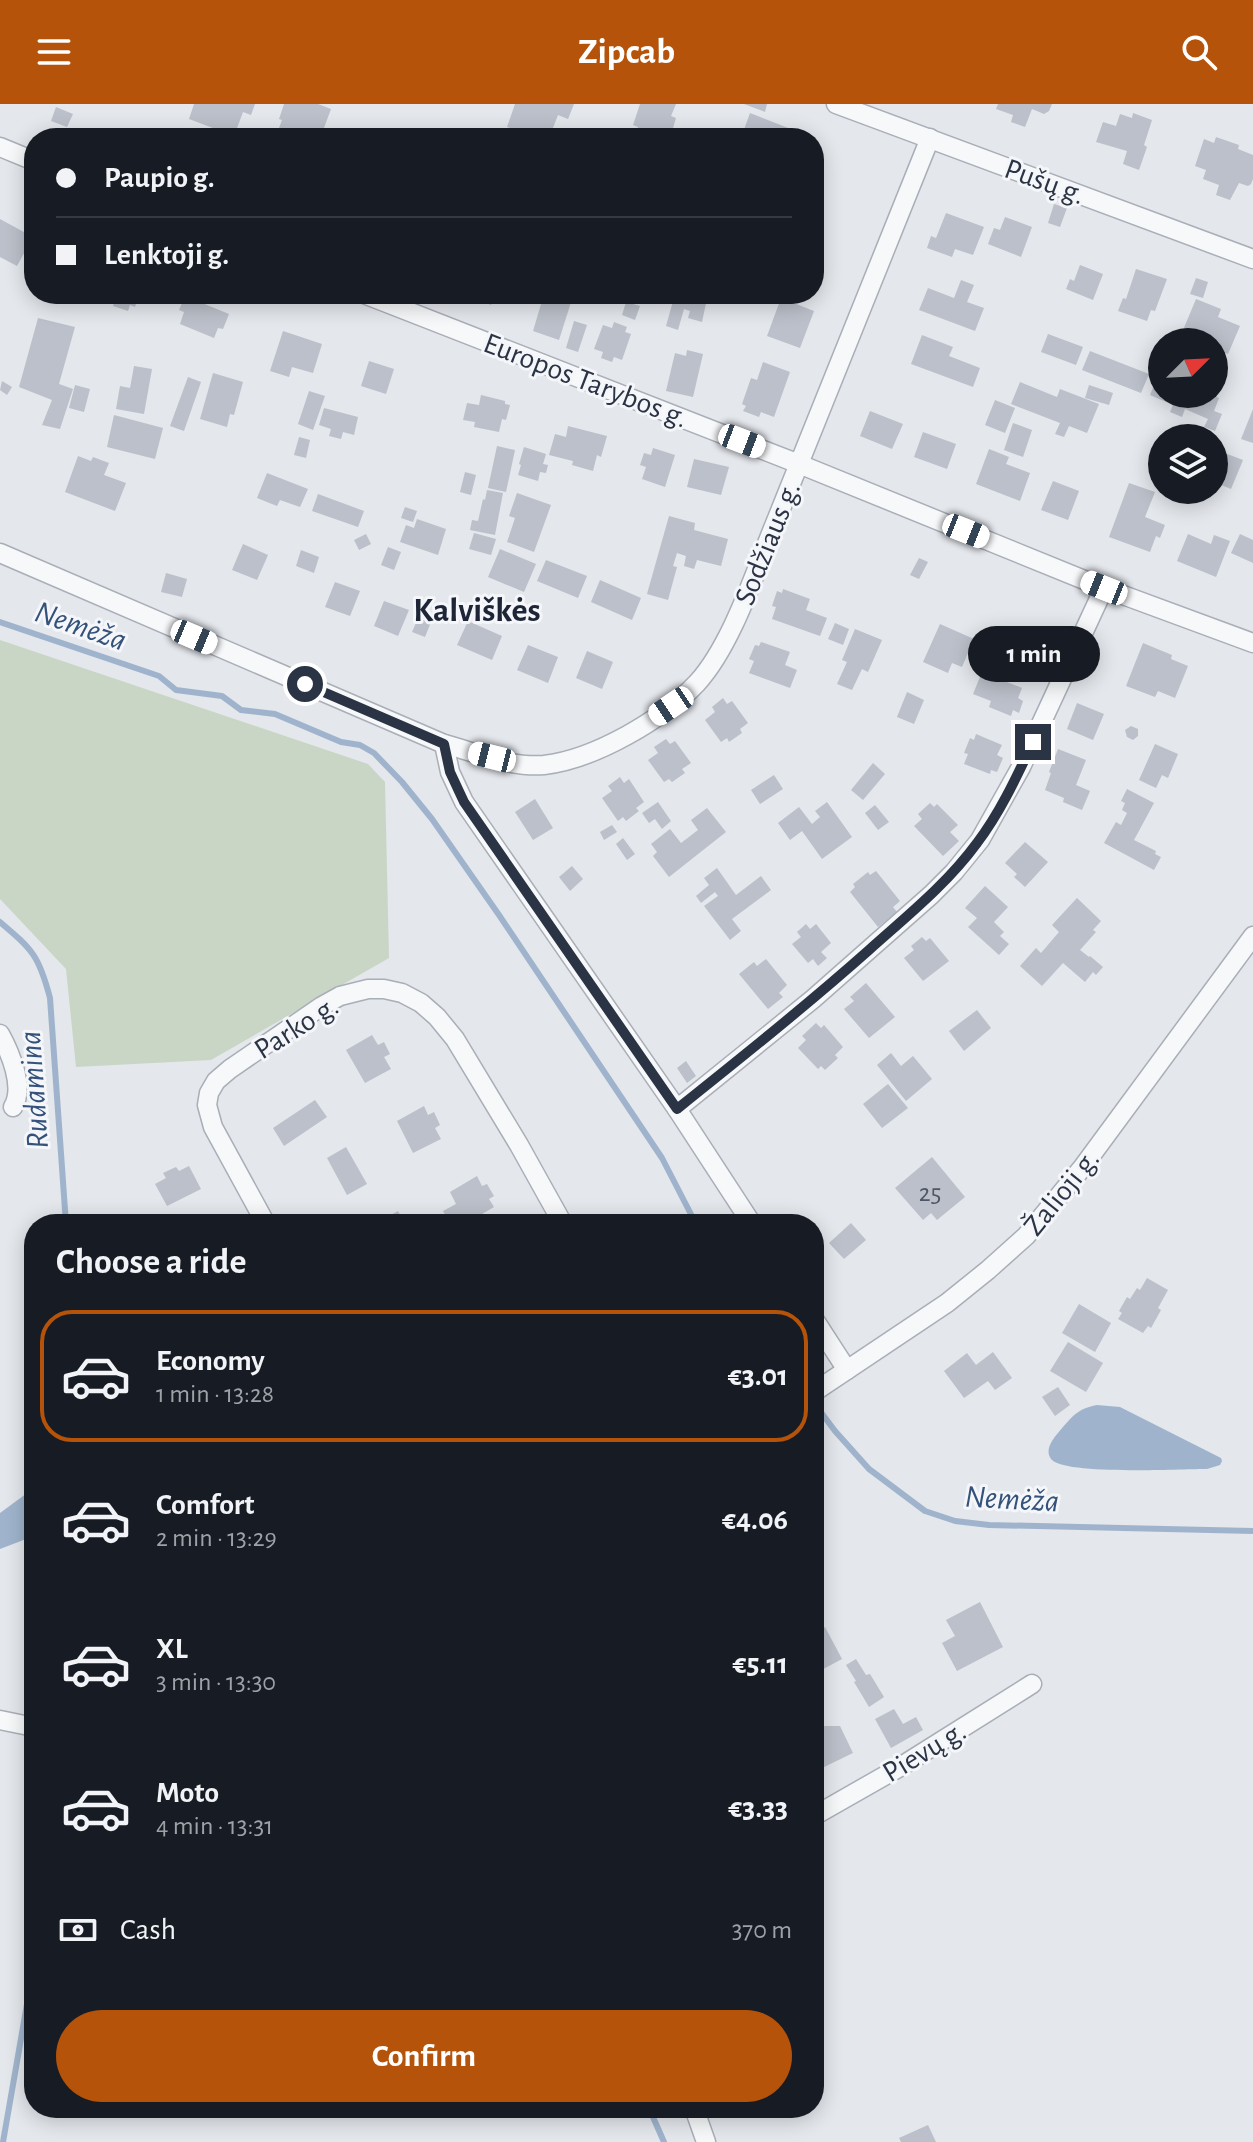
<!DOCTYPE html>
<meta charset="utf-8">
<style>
:root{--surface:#171b24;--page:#242831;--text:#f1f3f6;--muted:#9ea1a6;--line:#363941;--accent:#b45309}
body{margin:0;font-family:"Alegreya Sans",sans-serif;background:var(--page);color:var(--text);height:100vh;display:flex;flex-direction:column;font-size:30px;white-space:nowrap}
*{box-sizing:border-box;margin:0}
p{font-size:26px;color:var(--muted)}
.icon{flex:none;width:44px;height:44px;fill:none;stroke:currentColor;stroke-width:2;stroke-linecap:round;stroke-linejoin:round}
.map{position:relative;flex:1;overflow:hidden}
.details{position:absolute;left:24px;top:1110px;width:800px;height:904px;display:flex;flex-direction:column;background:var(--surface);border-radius:32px;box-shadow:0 4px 20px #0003}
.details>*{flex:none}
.guide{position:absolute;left:24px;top:24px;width:800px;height:176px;border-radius:32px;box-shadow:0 4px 20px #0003;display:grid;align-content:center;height:176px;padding:0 32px;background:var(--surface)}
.needle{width:52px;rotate:66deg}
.tools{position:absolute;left:1148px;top:224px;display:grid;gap:16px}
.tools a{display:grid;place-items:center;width:80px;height:80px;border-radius:50%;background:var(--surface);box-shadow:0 4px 20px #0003;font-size:40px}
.end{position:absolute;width:36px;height:36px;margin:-18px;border:10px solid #2b3445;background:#fff;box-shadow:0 0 0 4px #fff}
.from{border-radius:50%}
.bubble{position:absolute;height:56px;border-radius:28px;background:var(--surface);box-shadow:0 4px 20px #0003;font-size:26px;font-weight:700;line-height:56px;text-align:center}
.car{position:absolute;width:24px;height:48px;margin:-24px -12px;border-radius:10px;box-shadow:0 0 6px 2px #0007;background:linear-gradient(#fff 24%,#345 0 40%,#fff 0 76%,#345 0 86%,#fff 0)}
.guide b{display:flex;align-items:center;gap:28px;height:76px;font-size:30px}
.guide b+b{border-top:2px solid var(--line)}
.guide i{width:20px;height:20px;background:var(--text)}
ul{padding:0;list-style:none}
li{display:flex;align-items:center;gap:24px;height:132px;margin:0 16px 12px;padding:0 16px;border:4px solid transparent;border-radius:32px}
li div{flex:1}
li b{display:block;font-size:30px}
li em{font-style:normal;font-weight:700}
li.selected{border-color:var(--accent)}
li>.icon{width:72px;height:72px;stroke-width:1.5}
h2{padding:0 32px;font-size:36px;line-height:96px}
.pay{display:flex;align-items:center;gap:20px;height:88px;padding:0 32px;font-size:30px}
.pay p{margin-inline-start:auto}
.action{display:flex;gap:16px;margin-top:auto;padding:16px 32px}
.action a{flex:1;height:92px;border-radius:48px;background:var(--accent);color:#fff;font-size:32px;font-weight:700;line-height:92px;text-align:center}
header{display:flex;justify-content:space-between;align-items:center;height:104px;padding:0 32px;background:var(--accent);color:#fff;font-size:36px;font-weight:700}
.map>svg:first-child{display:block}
.green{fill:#c9d6c5}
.water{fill:#9fb4cc}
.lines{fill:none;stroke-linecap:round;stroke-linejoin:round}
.stream{stroke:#9fb4cc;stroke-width:6}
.building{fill:#bbc0ca}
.minor-casing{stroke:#a9aeb7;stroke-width:21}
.minor{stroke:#f7f8fa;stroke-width:18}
.route{stroke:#2b3445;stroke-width:10}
.labels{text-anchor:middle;stroke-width:6;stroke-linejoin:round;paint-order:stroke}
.number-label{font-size:26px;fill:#4f5766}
.street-label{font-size:30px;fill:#2b3445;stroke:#f4f6f9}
.water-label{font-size:32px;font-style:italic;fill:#34527a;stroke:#f4f6f9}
.quarter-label{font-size:34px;font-weight:bold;fill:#1d2536;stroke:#f4f6f9}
</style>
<header><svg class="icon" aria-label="menu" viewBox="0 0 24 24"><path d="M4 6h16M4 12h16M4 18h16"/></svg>Zipcab<svg class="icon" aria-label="search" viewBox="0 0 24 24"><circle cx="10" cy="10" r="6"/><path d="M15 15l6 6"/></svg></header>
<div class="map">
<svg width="1253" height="2038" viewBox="0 0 1253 2038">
<rect width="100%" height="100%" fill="#e4e7ec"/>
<!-- green -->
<polygon class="green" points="0,536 368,660 385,678 389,854 211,956 76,963 66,865 0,795"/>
<!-- water -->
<g class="water">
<path d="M1097 1301 1120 1303 1221 1354 1222 1357 1220 1361 1207 1365C1182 1365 1067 1371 1052 1356 1044 1347 1052 1336 1058 1329 1072 1313 1076 1305 1097 1301Z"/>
<polygon points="34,1384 34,1432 0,1445 0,1409"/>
</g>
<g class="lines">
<!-- stream -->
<g class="stream">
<polyline points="0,518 159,572 176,586 222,592 241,606 275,610 341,638 360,641 374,649 402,678 432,715 499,811 662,1054 696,1120"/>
<path d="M0 818C33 846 39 852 50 894L66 1120"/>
<polyline points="814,1299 835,1327 869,1365 925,1407 955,1417 989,1421 1253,1427"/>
<polyline points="649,2004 664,2038"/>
<polyline points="3,2038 34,1860"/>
</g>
</g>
<!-- building -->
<g class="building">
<polygon points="194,0 255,0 251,11 243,8 234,32 189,15"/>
<polygon points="284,0 318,0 331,5 321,32 327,34 314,34 315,30 302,26 299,34 276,32 282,16 279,15"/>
<polygon points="515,0 574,0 568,15 558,11 549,34 537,34 507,23"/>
<polygon points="640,0 676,0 671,12 676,14 671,31 679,34 635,34 638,23 633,21"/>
<polygon points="744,0 767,0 765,8"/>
<polygon points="998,0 1052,0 1049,7 1044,10 1032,5 1025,23 1011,18 1013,11 996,5"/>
<polygon points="56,3 73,10 67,23 51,17"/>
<polygon points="750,9 801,29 799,34 741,34"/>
<polygon points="1133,9 1152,16 1144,41 1147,43 1139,66 1123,60 1127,47 1096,38 1103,18 1116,22 1120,10 1132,14"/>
<polygon points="1216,33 1239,41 1238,45 1253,51 1253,75 1251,80 1248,82 1239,79 1230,96 1216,91 1219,81 1203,75 1206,66 1195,62 1204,35 1214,39"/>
<polygon points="1054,100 1067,104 1060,123 1048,119"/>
<polygon points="946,109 984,123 973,151 955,145 952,153 927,144 931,132 936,134"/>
<polygon points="1005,113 1032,123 1021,153 988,140 994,124 1000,126"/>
<polygon points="0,115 33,133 17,162 0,153"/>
<polygon points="1080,161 1103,170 1093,196 1066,185 1070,175 1074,177"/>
<polygon points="1136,165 1167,175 1155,207 1151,206 1147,217 1118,207 1123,194 1126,195"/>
<polygon points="1196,174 1208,178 1203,194 1190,190"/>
<polygon points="961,176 974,181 967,198 984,204 975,227 919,206 928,184 954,194"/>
<polygon points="109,190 139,190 135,203 130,201 128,207 113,202 115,195 108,193"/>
<polygon points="464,190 495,190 491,201"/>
<polygon points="544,190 566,190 573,192 559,236 533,227"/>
<polygon points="675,190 685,190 689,192 690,190 708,190 702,218 688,214 690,207 684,205 678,226 666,222"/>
<polygon points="185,192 229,210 223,225 218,224 214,234 180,220 184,208 179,206"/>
<polygon points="781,194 814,207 800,244 767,232"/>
<polygon points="1196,195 1221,205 1218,213 1240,222 1228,250 1214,245 1214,238 1198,238 1181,231"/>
<polygon points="626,198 640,202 635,216 622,211"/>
<polygon points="38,214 75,223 59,280 73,285 60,325 42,321 52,296 19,283"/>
<polygon points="574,217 587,221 578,248 566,244"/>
<polygon points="614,218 627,223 625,228 631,230 622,256 614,253 612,258 601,254 603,248 594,245 603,221 612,224"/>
<polygon points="283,227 322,240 313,269 292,263 289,273 270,267"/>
<polygon points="1048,230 1083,243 1076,261 1041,248"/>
<polygon points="922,231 953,243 949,252 980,264 973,283 911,260"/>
<polygon points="687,246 703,250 693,293 666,287 675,249 686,252"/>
<polygon points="1090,247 1149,270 1141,289 1082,266"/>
<polygon points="369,257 394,265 386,290 361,282"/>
<polygon points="763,258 790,268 774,313 761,308 759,313 743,307 746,302 742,300 751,274 757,276"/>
<polygon points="134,262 152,265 144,310 116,305 120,282 130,284"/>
<polygon points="213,269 243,278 234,311 230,310 227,323 200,315"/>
<polygon points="1159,269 1162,271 1162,290 1210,290 1219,294 1214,307 1222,310 1215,327 1204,323 1208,315 1185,305 1182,313 1170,308 1173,301 1150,291"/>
<polygon points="188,273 201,278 184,327 170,322"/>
<polygon points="2,277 12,283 7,291 0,286"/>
<polygon points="1020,278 1057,293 1060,285 1099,300 1087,329 1069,322 1064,333 1055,330 1060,319 1011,300"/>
<polygon points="75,281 90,285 84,308 69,304"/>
<polygon points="1089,281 1113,289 1109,301 1085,294"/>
<polygon points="309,287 325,292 313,326 298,320"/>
<polygon points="481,291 505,297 505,300 510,301 506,316 502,315 499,328 474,323 475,318 463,316 467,299 479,301"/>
<polygon points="995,296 1015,304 1005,329 985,321"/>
<polygon points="324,304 358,313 354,331 343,328 341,335 329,332 331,325 319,321"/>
<polygon points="1253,305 1253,339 1241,335"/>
<polygon points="870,307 903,320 892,345 860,332"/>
<polygon points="114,311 163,324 155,355 107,343"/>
<polygon points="1013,319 1032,326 1023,353 1004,346"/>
<polygon points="568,322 607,332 601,353 597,351 593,367 572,361 573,357 549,351 555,330 566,333"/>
<polygon points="923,328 956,340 947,365 914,353"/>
<polygon points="299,333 310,336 306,354 294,351"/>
<polygon points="1162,335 1162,355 1155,352"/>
<polygon points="497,342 515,346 506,388 488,384"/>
<polygon points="524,343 546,350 543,360 548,361 546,369 540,368 538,377 518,371 521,361 519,360"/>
<polygon points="653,344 675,351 665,383 642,375 646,363 640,361 644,349 651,351"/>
<polygon points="989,345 1009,353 1006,360 1030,369 1020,397 976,380"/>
<polygon points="1214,345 1243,356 1231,385 1214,378"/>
<polygon points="78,352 91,357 93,353 109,359 104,371 126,379 115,407 65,388"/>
<polygon points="694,355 729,363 721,391 687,383"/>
<polygon points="465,368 476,371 471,391 460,388"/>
<polygon points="267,369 308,385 300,403 280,396 277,402 257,394"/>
<polygon points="1053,377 1079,387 1068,416 1041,406"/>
<polygon points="1129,379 1155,388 1145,413 1165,421 1160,434 1156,432 1150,448 1109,433"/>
<polygon points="487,386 503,389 495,431 470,426 472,416 478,417 483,395 485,396"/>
<polygon points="517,389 551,401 534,448 507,438 515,414 509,412"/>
<polygon points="318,390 364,407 358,423 312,407"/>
<polygon points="405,403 417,407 413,418 401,414"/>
<polygon points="669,412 695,419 694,426 728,435 721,462 697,456 694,465 684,462 686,452 677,449 673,462 677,463 668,496 647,490"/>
<polygon points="417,415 446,425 438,451 400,438 406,421 414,424"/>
<polygon points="474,429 496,435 491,451 469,445"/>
<polygon points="366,430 371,440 359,446 354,436"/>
<polygon points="1188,430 1211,440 1214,431 1230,437 1216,473 1177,457"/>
<polygon points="1240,430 1253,436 1253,459 1231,449"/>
<polygon points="243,440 268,451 257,476 232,466"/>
<polygon points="388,443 401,448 394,466 381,461"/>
<polygon points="500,445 536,460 524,488 488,473"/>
<polygon points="301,446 319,453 314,469 296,462"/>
<polygon points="919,454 928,458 919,475 910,471"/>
<polygon points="546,456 587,472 578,494 537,477"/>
<polygon points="166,469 187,475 182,493 161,488"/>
<polygon points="600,476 641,494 632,516 591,498"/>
<polygon points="335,478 360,487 350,512 325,503"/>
<polygon points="783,485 810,495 806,506 827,514 820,532 772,515 776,503 772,502 777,487 782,489"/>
<polygon points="384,497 409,506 398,532 374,522"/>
<polygon points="419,512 431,518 425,533 412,528"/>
<polygon points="468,517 502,532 492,556 457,541"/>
<polygon points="835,519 849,525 843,541 828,535"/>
<polygon points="940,520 974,535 962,563 952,559 948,569 923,558"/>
<polygon points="855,525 882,536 868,568 862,565 852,586 837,580 847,558 842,556"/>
<polygon points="761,538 790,548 785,561 797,566 790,584 749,569 754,557 749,555 755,541 759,542"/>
<polygon points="1143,539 1172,551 1171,555 1188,562 1175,594 1158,587 1155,593 1126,582"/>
<polygon points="528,541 558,553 548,579 517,566"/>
<polygon points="587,547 613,558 602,585 576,574"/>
<polygon points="982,568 1022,584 1018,594 1023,597 1019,609 1013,606 1011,612 989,603 991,597 973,590"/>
<polygon points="907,588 924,596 914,620 897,613"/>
<polygon points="723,594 727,600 732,597 748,619 740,625 742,629 729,638 727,634 721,638 705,616 715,608 712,603"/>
<polygon points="1077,599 1104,610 1093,636 1067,625"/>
<polygon points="1131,622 1138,625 1138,632 1133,636 1127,633 1125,626"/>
<polygon points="976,630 1002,641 997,651 1003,654 997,668 991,666 990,670 964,660 968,650 964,649 970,634 974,636"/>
<polygon points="666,635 670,640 675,637 691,659 682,665 685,669 672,678 669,675 664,678 648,656 658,649 654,643"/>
<polygon points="1155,640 1178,650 1168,674 1162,671 1156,684 1139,676"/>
<polygon points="1058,645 1086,656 1076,681 1090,687 1082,706 1063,698 1064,694 1045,686 1051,669 1049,668"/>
<polygon points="873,659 885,670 863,696 851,686"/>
<polygon points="774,671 783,685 760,700 751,686"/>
<polygon points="620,673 624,679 629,675 644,698 636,704 639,707 626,717 623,713 618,717 602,694 612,687 608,682"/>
<polygon points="1127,685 1154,699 1134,736 1156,747 1155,750 1161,753 1154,766 1104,739 1116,718 1121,721 1127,709 1122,706 1125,699 1121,697"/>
<polygon points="535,695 553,724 533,736 515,708"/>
<polygon points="658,698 671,717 662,725 655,715 649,719 642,709"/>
<polygon points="827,698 852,733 822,755 802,727 790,736 778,719 799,703 812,720 820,713 815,707"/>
<polygon points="930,699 934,703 937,700 958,721 950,728 959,737 943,752 914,722 922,715 918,710"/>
<polygon points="875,701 889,718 878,726 865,709"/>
<polygon points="707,704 726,728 669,773 653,752 657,748 651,740 670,725 681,739 698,726 691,716"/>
<polygon points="612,721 617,728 604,736 600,728"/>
<polygon points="623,734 635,750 627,756 616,740"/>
<polygon points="1025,738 1048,758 1025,783 1014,773 1017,770 1005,759"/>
<polygon points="572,762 583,775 570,787 559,773"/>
<polygon points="717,764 736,791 761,772 771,786 732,815 741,827 730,836 704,802 718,792 715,788 701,799 696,792 709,781 704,774"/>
<polygon points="876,767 900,797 893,803 897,808 878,823 850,788 855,783 853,780 868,768 870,771"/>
<polygon points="985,782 1008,803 994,818 1004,828 1000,832 1009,840 999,851 968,823 977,814 965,804"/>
<polygon points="1077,794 1101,817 1093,826 1096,828 1080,846 1089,853 1090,852 1103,863 1096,871 1093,868 1085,878 1063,859 1042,882 1020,862 1036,844 1041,849 1059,828 1052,821"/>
<polygon points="806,820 810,825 816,820 831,839 821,848 827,854 818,862 813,855 808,859 792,840 801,833 797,828"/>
<polygon points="922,833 926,837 930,834 949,857 923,877 904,854 914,846 911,842"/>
<polygon points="766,855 787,881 779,889 783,893 768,905 739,870 754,858 757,862"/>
<polygon points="866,879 895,913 869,934 844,905 854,897 850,893"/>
<polygon points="977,906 991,924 964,947 949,927"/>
<polygon points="816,919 821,924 824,921 843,943 835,951 838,954 825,966 821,962 818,965 798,944 806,936 802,932"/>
<polygon points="372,931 378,941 384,938 390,950 384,953 391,965 365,979 346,946"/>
<polygon points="891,949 901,962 913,952 932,975 906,997 877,961"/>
<polygon points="686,957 696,972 687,979 677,964"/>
<polygon points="888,980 908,1004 882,1024 863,1000"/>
<polygon points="315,996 327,1013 284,1042 273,1024"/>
<polygon points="424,1002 428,1011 434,1008 440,1021 435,1024 441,1035 413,1049 397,1017"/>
<polygon points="346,1043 367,1080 347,1091 327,1054"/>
<polygon points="932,1053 965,1093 937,1116 931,1109 923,1116 895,1084"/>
<polygon points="189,1062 201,1085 167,1102 155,1080 166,1074 163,1069 176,1063 179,1067"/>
<polygon points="477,1072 482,1082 487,1080 494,1092 489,1095 494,1103 465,1120 450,1120 443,1107 456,1100 450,1088"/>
<polygon points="398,1107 405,1120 375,1120"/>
<polygon points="851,1119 866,1136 844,1155 829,1139"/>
<polygon points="1147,1174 1168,1186 1158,1204 1161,1206 1151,1224 1148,1222 1143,1229 1118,1215 1122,1209 1119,1207 1127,1193 1130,1195 1137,1184 1140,1186"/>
<polygon points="1079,1200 1111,1219 1095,1248 1062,1229"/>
<polygon points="1068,1238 1103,1259 1086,1288 1050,1267"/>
<polygon points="993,1248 1012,1274 995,1286 988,1277 964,1294 944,1267 967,1249 976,1261"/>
<polygon points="1058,1283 1070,1301 1055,1312 1042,1293"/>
<polygon points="34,1356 34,1378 33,1378 27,1358"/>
<polygon points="980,1498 1003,1543 957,1567 942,1539 955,1532 946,1516"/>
<polygon points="825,1523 842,1555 814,1570 814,1529"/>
<polygon points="856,1555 866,1571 870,1570 884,1593 869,1603 854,1578 856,1577 846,1561"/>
<polygon points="894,1605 903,1620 916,1613 923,1626 891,1644 875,1615"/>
<polygon points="825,1622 840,1622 853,1649 822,1664 814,1648 814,1627"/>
<polygon points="928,2021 936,2038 901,2038 899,2034"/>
</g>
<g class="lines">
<!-- minor casing -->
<g class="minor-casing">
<g id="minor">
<polyline points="836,0 1253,155"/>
<polyline points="0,43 34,57"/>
<polyline points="364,190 799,360 1104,484 1253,539"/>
<path d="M0 449 444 640C475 648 511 664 544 661 595 655 662 616 697 579 732 541 756 465 776 417 828 290 879 162 930 34"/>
<polyline points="444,640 450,668 464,698 677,1005 752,1120"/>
<path d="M0 930C10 948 25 983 13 1003"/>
<polyline points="677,1005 813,895 931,791 954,768 980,736 1021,663 1104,484"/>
<polyline points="266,1120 213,1023 207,1001 209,989 216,977 230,965 322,902 340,892 368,885 384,885 402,889 421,899 437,913 455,935 519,1041 563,1120"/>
<polyline points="814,1215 847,1266"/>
<polyline points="814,1288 947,1199 988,1166 1026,1132 1082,1064 1253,832"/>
<polyline points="0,1616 34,1623"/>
<polyline points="814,1712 900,1663 1032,1580"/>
<polyline points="694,2004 706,2038"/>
</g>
</g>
<!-- minor -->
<use href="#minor" class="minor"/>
</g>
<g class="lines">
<!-- route -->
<path class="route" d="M305 580 444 640 450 668 464 698 677 1005C742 953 807 901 869 846 907 812 947 780 977 739 1000 709 1017 672 1033 638"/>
</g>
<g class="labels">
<!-- number labels -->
<g class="number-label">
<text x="930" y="1097">25</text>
</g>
<!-- street labels -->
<g class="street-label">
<text transform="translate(1045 77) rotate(20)" y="10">Pušų g.</text>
<text transform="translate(586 276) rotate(21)" y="10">Europos Tarybos g.</text>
<text transform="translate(767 439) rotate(-68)" y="10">Sodžiaus g.</text>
<text transform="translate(296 923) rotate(-32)" y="10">Parko g.</text>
<text transform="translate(1061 1088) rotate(-51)" y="10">Žalioji g.</text>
<text transform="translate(924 1647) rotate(-31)" y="10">Pievų g.</text>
</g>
<!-- water labels -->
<g class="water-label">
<text transform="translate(81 521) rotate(19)" y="11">Nemėža</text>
<text transform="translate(33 986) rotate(-94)" y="11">Rudamina</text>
<text transform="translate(1012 1394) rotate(3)" y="11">Nemėža</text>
</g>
<!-- quarter labels -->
<g class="quarter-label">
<text x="477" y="517">Kalviškės</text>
</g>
</g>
</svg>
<div class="tools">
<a><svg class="needle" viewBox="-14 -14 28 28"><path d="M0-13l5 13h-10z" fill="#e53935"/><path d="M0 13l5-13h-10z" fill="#9ea1a6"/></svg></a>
<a><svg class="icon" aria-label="layers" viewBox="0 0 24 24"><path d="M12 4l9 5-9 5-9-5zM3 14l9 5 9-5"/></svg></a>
</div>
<i class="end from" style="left:305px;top:580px"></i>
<i class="end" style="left:1033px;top:638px"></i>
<div class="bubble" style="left:968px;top:522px;width:132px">1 min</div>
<i class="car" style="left:742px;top:337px;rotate:111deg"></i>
<i class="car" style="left:966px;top:427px;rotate:112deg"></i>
<i class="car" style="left:1104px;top:484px;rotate:292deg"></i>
<i class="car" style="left:194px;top:533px;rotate:113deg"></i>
<i class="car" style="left:671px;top:602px;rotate:236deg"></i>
<i class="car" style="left:492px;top:653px;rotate:284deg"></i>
<div class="guide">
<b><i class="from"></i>Paupio g.</b>
<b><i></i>Lenktoji g.</b>
</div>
<section class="details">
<h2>Choose a ride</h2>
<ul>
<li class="selected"><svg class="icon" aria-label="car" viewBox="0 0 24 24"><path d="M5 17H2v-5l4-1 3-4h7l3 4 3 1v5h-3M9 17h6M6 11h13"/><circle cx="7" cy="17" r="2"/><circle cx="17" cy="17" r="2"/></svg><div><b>Economy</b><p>1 min · 13:28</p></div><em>€3.01</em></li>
<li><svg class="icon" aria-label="car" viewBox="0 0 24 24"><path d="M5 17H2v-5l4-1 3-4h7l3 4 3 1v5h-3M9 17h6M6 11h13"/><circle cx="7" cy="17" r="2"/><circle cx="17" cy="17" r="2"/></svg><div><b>Comfort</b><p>2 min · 13:29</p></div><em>€4.06</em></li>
<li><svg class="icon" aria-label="car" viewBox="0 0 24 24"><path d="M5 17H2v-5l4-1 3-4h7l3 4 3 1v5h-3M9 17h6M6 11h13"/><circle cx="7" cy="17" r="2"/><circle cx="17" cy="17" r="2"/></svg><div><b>XL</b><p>3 min · 13:30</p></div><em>€5.11</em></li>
<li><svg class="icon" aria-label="car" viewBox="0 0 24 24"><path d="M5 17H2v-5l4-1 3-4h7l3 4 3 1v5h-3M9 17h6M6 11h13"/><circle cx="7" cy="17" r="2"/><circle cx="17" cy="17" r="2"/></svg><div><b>Moto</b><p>4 min · 13:31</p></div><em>€3.33</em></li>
</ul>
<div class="pay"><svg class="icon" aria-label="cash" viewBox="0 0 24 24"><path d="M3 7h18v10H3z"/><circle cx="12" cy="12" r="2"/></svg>Cash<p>370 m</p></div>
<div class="action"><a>Confirm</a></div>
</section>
</div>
